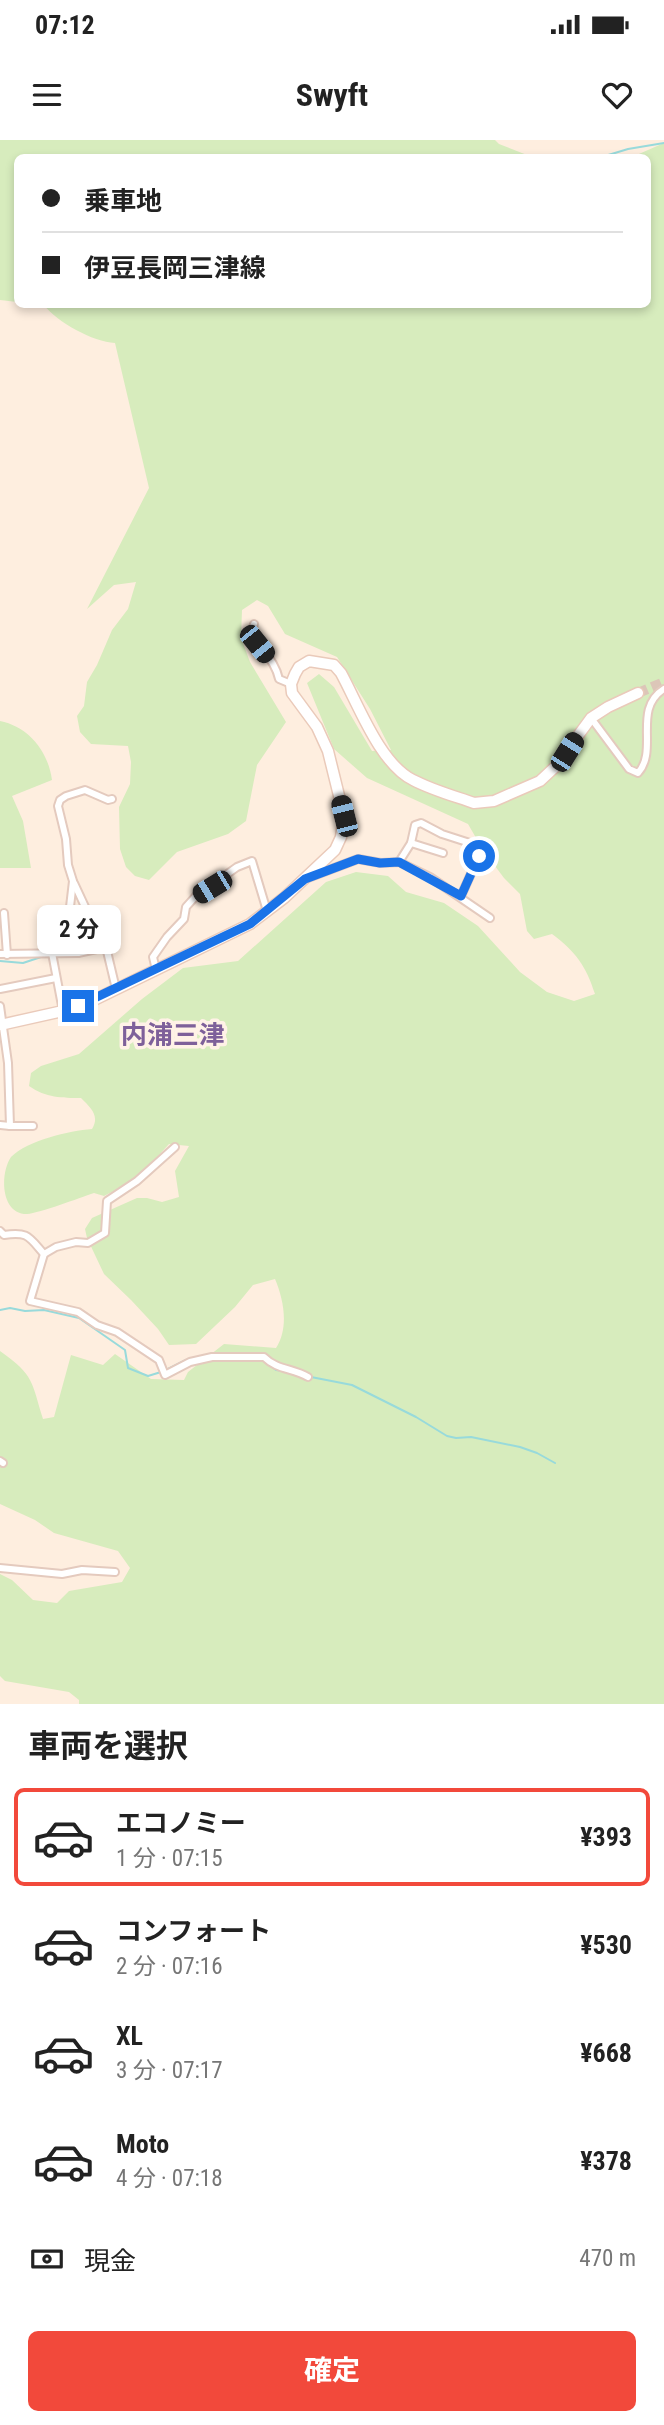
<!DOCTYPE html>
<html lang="ja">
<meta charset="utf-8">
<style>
:root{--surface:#fff;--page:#f2f2f2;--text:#222;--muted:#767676;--line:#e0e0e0;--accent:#f2493b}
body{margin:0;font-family:"Roboto Condensed","Noto Sans JP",sans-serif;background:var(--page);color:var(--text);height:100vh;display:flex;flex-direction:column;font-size:26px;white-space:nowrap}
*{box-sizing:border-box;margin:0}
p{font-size:23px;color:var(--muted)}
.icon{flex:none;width:38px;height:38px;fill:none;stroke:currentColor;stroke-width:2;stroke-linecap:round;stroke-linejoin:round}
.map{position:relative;height:1564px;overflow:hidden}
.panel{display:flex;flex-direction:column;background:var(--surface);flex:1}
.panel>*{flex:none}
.hud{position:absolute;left:14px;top:14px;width:637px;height:154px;border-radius:10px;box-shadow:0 4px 10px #0003;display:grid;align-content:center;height:154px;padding:0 28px;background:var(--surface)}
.end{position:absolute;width:32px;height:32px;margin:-16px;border:9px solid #1a73e8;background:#fff;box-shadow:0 0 0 4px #fff}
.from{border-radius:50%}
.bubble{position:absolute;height:49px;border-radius:10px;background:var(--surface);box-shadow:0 4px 10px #0003;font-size:23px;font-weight:700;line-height:49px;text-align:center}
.car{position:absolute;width:21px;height:42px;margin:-21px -10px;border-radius:9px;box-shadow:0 0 5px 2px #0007;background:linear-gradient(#222 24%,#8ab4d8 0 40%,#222 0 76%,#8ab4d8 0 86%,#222 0)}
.hud b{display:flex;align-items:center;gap:24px;height:66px;font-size:26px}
.hud b+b{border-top:2px solid var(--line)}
.hud i{width:18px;height:18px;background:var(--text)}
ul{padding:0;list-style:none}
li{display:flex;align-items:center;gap:21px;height:98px;margin:0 14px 10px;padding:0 14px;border:4px solid transparent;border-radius:10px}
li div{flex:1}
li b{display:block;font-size:26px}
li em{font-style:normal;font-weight:700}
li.current{border-color:var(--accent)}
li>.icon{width:63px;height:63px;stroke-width:1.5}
h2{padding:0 28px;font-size:32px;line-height:84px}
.pay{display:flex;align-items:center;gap:18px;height:77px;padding:0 28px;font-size:26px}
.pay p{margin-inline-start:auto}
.action{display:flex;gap:14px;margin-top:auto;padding:14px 28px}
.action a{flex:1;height:80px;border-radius:10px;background:var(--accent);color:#fff;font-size:28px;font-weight:700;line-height:80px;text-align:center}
.status{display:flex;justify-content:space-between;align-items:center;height:49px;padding:0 35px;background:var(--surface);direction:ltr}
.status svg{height:19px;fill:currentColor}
header{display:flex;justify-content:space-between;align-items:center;height:91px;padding:0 28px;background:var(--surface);font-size:32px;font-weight:700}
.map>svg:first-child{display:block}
.green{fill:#d7ecbd}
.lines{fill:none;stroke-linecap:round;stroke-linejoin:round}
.stream{stroke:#98dadb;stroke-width:2}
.secondary-tunnel{stroke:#dcc6b8;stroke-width:10;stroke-dasharray:10 5;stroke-linecap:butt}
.street-casing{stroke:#e4cabe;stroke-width:10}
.secondary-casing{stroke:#eacaba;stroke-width:13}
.street{stroke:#fff;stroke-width:6}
.secondary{stroke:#fff;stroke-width:10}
.route{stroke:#1a73e8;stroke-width:9}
.labels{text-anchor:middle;stroke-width:7;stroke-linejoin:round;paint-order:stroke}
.quarter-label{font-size:26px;font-weight:bold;fill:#7e609a;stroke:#fff2e7}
</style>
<div class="status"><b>07:12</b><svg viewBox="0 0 49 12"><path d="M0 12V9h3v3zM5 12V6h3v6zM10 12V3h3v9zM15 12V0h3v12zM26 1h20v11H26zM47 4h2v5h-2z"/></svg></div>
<header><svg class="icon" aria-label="menu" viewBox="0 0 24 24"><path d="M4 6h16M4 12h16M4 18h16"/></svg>Swyft<svg class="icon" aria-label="heart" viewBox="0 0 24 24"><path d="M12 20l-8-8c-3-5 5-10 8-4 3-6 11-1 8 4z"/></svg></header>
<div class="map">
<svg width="664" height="1564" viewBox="0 0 664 1564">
<rect width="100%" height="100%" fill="#feeedf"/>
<!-- green -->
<g class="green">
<polygon points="0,0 495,0 499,4 532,17 18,18 17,162 0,160"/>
<path d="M664 3V1564H79V1560L69 1552 5 1541 0 1536V1434L12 1440 33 1460 57 1463 69 1451 122 1442 130 1428 118 1411 54 1393 35 1380 0 1364V1211C35 1236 31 1241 43 1279L54 1277 71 1215 103 1225 115 1214 151 1239 184 1240 188 1232 224 1204 276 1208C289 1188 284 1160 275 1139L253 1145 235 1167 196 1204 169 1205 158 1189 131 1160 104 1134 87 1098 85 1089 92 1078 137 1058H147L162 1062 179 1057 175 1031 189 1006 169 1004 137 1039 104 1056 94 1053C79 1058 40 1073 27 1074 0 1074 0 1033 11 1017 28 1000 69 991 92 989 100 976 91 968 81 958 62 958 46 958 29 946L31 933 41 926 79 914 142 859 183 828 238 821 326 742 356 732 388 736 406 752 444 763 478 786 520 832 547 852 574 861 595 854C586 826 576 812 552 794L534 799 527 791 520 754 504 738 483 710 468 684 367 638 334 609 307 543 319 534 334 547 372 611 391 610 370 569 337 517 285 494 268 466 257 460 242 470 241 498 250 522 286 582 257 625 246 681 228 694 177 712 149 740 135 736 126 727 120 709 119 667 130 644 131 622 128 606 91 604 80 592 77 576 84 566 87 542 97 525 112 490 128 469 136 442 114 445 87 469 149 348 115 203C93 202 57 182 44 165L648 164V18L632 17Z"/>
<path d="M0 581C29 587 48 611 52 640L12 656 23 681 31 728H0Z"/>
</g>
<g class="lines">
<!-- stream -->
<g class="stream">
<polyline points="605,16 628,9 664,3"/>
<polyline points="0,821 23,823 44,816"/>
<polyline points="0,1170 10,1168 25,1171 44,1170 79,1178 125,1210 128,1228 148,1236 161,1232"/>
<polyline points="192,1218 207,1215"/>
<polyline points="263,1220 276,1230 285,1231"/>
<polyline points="166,1230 186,1220"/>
<polyline points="303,1238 306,1240 311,1237 352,1245 416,1277 447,1296 456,1298 471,1297 520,1307 537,1313 555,1323"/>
</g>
<!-- secondary-tunnel -->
<polyline class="secondary-tunnel" points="638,553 664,542"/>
<!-- street casing -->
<g class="street-casing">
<g id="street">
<path d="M254 484 252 491C259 508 275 520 279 539L291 544"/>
<path d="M591 578 629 629 638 633C659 610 632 569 664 549"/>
<polyline points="411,703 443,713"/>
<polyline points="399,722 411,703 415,685 421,683 442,694 473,704 479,716 461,756"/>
<polyline points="305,739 358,719 381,723 399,722 430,737 490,778"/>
<polyline points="74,743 87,771"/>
<polyline points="4,773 7,815"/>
<polyline points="75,812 68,784 73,741 68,725 66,699 58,666 60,660 66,656 85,650 108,660 112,659"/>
<polyline points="52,813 63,871"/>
<path d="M78 813C84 797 87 791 105 793L106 807"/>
<polyline points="0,814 78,813 106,807 116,849"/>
<polyline points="156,830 153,817 167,797 184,779 186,767 195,757 237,727 252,721 267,771"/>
<polyline points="0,849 56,838"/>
<polyline points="0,866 8,923 10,986 0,985"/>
<polyline points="10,986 33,986"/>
<path d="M0 1091 4 1095C28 1091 29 1097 44 1114L56 1107 76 1102 88 1103 105 1093 107 1061 137 1041 175 1007"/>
<path d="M44 1114 30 1161 78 1172 97 1185 117 1192 159 1220 165 1235 190 1222 212 1217H264C277 1230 293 1228 308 1237"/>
<polyline points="0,1321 3,1323"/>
<polyline points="0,1428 62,1434 82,1430 115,1432"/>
</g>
</g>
<!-- secondary casing -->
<g class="secondary-casing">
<path id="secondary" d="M0 885 63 871 92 861 250 784 284 758 335 710 341 697 344 676 328 611 317 587 292 553 291 544 295 534 299 527 309 521 334 525 341 533C358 564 380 624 413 640 432 650 454 656 474 663L494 661 540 641 555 627 591 578 608 567 638 553"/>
</g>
<!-- street -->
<use href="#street" class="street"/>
<!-- secondary -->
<use href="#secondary" class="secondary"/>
</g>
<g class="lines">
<!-- route -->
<polyline class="route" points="78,866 250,784 305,739 358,719 380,723 399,722 461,756 479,716"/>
</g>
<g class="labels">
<!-- quarter labels -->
<g class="quarter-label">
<text x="173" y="904">内浦三津</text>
</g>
</g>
</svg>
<i class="end from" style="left:479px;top:716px"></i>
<i class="end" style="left:78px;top:866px"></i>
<div class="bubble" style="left:37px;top:765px;width:84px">2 分</div>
<i class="car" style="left:257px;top:504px;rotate:141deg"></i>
<i class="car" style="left:567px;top:612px;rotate:32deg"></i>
<i class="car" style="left:344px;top:676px;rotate:346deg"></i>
<i class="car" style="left:212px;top:747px;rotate:239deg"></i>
<div class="hud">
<b><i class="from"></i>乗車地</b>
<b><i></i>伊豆長岡三津線</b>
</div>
</div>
<section class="panel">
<h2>車両を選択</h2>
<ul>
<li class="current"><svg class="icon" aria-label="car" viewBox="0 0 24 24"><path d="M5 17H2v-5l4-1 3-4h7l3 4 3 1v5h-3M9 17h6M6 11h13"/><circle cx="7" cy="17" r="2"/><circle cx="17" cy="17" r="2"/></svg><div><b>エコノミー</b><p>1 分 · 07:15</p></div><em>¥393</em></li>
<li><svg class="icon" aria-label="car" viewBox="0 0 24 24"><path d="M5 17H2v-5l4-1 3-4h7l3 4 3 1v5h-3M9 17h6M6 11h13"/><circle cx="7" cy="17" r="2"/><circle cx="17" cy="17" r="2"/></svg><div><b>コンフォート</b><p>2 分 · 07:16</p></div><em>¥530</em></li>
<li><svg class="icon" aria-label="car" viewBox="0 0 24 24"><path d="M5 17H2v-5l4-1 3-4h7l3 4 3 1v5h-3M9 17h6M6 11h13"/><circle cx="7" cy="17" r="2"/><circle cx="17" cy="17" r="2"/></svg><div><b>XL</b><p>3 分 · 07:17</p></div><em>¥668</em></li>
<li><svg class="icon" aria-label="car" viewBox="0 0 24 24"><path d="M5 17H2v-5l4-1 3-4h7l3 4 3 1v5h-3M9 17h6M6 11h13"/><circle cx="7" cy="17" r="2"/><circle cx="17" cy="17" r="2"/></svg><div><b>Moto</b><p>4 分 · 07:18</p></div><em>¥378</em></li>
</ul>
<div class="pay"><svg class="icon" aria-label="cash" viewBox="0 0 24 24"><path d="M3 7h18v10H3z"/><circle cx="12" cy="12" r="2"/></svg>現金<p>470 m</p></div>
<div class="action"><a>確定</a></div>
</section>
